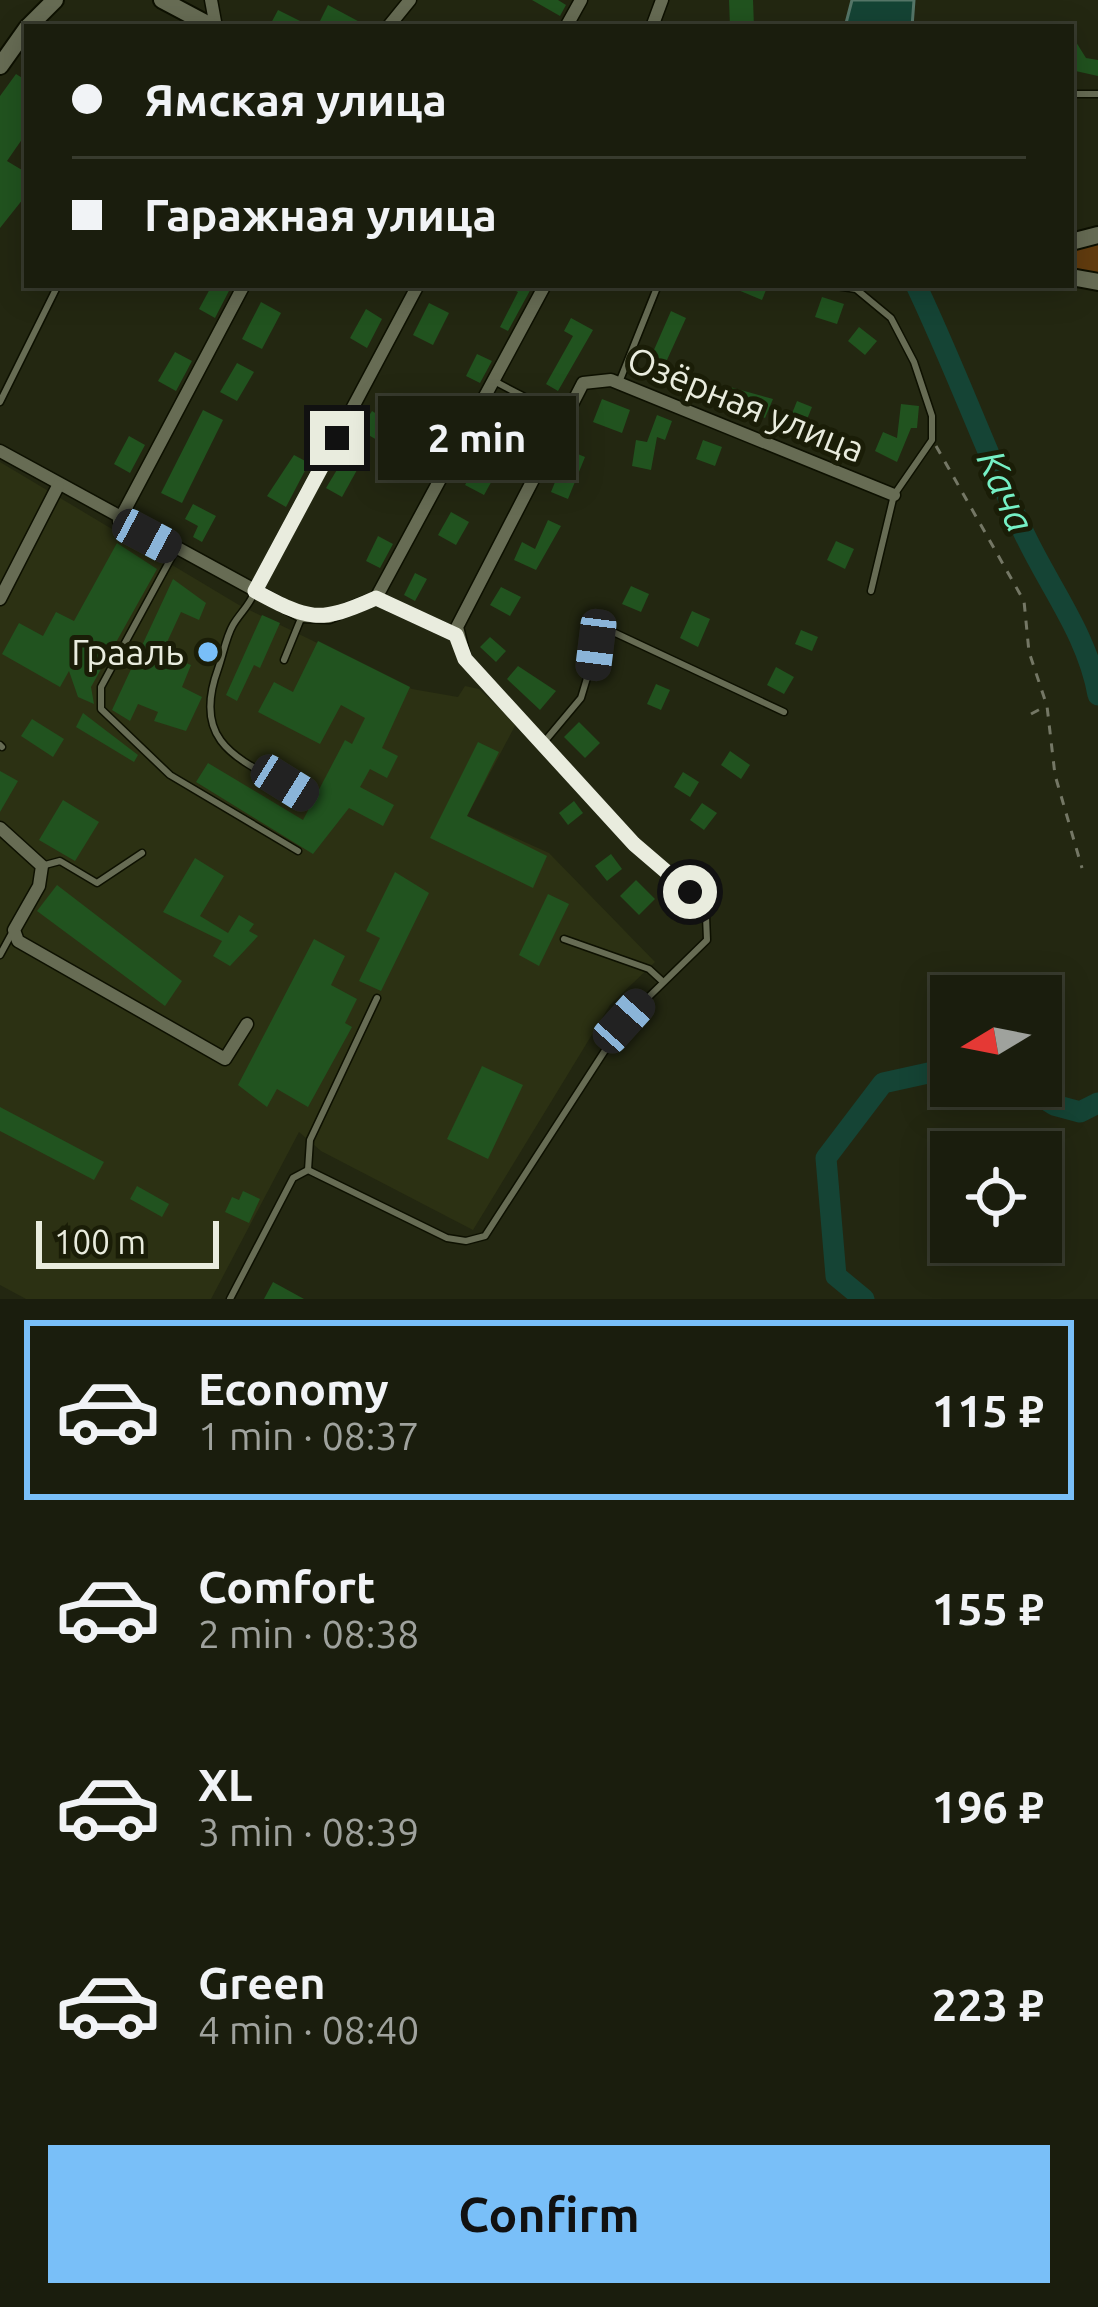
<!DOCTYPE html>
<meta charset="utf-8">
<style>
:root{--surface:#1a1d0d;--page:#232616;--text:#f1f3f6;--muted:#9fa29d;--line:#383b2e;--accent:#79bff8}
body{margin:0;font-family:Ubuntu,sans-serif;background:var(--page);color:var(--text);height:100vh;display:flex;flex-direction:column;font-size:45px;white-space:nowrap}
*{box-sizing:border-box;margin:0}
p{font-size:39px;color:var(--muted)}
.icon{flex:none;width:66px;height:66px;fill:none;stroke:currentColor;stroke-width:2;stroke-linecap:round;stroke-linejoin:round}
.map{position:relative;height:1299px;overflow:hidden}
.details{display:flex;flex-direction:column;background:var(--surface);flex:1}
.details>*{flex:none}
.banner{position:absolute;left:24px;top:24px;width:1050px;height:264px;border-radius:0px;box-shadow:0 6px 30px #0003,0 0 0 3px var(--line);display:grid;align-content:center;height:264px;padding:0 48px;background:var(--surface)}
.needle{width:78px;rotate:260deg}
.controls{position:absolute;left:930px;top:975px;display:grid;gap:24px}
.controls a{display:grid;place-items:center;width:132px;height:132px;border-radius:0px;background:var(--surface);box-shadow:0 6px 30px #0003,0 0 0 3px var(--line);font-size:60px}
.scale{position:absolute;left:36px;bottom:30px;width:183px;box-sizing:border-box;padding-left:12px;border:6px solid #e9ecde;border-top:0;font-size:33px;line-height:42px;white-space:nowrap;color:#e9ecde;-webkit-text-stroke:9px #1a1d07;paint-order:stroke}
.end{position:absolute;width:54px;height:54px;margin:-27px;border:15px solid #e9ecde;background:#111;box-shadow:0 0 0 6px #111}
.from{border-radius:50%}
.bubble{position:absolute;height:84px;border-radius:0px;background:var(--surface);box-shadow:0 6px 30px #0003,0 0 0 3px var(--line);font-size:39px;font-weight:600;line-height:84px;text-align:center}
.car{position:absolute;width:36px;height:72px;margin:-36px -18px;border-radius:15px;box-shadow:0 0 9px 3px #0007;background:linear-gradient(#222 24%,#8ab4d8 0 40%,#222 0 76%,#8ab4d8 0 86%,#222 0)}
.banner b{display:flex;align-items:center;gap:42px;height:114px;font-size:45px}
.banner b+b{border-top:3px solid var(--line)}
.banner i{width:30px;height:30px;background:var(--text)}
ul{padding:21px 0 0;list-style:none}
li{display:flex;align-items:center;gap:36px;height:180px;margin:0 24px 18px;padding:0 24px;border:6px solid transparent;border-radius:0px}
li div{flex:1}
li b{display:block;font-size:45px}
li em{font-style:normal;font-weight:600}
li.on{border-color:var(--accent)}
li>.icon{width:108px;height:108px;stroke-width:1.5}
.cta{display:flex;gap:24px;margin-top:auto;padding:24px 48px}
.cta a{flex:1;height:138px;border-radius:0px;background:var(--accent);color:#111;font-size:48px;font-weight:600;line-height:138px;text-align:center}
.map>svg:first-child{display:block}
.built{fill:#2c3113}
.green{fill:#623c0e}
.water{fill:#154435;stroke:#557668;stroke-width:3}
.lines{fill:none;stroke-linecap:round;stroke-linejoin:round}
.river{stroke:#154435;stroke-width:21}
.building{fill:#21531f}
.lane-casing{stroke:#0d1000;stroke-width:9}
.street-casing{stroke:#0d1000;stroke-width:15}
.secondary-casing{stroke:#0d1000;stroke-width:20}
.path{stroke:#747765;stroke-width:3;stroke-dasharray:9 9;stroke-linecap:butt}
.lane{stroke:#676c54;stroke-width:6}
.street{stroke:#676c54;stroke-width:12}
.secondary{stroke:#676c54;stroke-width:16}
.route{stroke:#e9ecde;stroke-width:15}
.poi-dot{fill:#79bff8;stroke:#1a1d07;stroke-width:4.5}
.labels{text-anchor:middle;stroke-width:10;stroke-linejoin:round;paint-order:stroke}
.street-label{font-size:36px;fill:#e9ecde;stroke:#1a1d07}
.poi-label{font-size:36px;fill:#e9ecde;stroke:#1a1d07;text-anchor:end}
.water-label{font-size:39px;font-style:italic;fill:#75f0c5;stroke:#1a1d07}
</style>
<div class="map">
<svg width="1098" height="1299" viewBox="0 0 1098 1299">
<rect width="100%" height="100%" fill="#232711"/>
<!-- built -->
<polygon class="built" points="0,462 239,605 412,689 458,697 465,686 479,689 516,724 467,816 549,853 655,962 610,1005 473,1230 321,1151 299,1132 211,1299 26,1299 0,1285"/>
<!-- green -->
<polygon class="green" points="1098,243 1098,276 1071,270 1071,251"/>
<!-- water -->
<polygon class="water" points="852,0 914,0 912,27 845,27"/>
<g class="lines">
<!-- river -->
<g class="river">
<path d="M916 285C954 365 985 449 1022 529 1048 586 1087 633 1098 695"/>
<polyline points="1024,1086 1054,1105 1080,1112 1098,1103"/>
<polyline points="864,1299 836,1276 826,1158 883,1083 951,1068"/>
</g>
</g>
<!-- building -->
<g class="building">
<polygon points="532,0 558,0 566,5 560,16"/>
<polygon points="729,0 753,0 754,27 730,27"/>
<polygon points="328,5 369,27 317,27"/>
<polygon points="278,10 312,27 269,27"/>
<polygon points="1071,34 1086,58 1098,60 1098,76 1071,70"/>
<polygon points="16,74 27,81 27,132 7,161 27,173 27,194 0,228 0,96"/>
<polygon points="212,285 232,285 215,318 199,309"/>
<polygon points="503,285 533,285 508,331 500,327 518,292"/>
<polygon points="726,285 768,285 762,300"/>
<polygon points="822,297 844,304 837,324 815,317"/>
<polygon points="261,302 281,313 262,349 242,339"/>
<polygon points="429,303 449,313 433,345 413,335"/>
<polygon points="366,309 382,319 367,348 350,338"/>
<polygon points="671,311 686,318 657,382 643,375"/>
<polygon points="571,318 593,330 558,391 546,384 573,336 564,331"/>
<polygon points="859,327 877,341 865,355 848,341"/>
<polygon points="175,352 192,361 176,391 158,381"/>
<polygon points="477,354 492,361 480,383 466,376"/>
<polygon points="237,363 254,372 237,401 220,392"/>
<polygon points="730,387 773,399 765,418 725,402"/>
<polygon points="448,398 465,407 446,447 432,440"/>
<polygon points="602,399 630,410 622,433 593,422"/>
<polygon points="797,401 812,407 804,427 789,421"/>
<polygon points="506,404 519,412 502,441 489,433"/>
<polygon points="901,404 919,406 917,428 911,428 897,462 875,451 883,432 897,438"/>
<polygon points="203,410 223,420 182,503 161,493"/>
<polygon points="313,411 333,423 325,437 305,425"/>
<polygon points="372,411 388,421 377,440 360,430"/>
<polygon points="657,415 672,421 665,440 657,437 651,470 632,466 636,440 647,442"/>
<polygon points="129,436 145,445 130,473 114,464"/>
<polygon points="703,440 722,447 715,466 696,459"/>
<polygon points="568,450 585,457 568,499 551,492"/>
<polygon points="347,453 362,461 342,497 326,488"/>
<polygon points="294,455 309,463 286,507 267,496"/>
<polygon points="480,457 499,468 484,495 465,485"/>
<polygon points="193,504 216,516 202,542 193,537 198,526 185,519"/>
<polygon points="451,512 469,522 456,545 438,535"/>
<polygon points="548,520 561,526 536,570 514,560 522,542 535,549"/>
<polygon points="378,536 393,544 380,568 366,561"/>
<polygon points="836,541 854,549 845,569 827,560"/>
<polygon points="117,543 157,569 91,687 94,704 78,697 69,671 60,687 2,654 19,623 43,636 56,612 74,621"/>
<polygon points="415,573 427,579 415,601 404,595"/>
<polygon points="173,579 206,603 199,620 181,612 162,653 191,665 182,687 202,697 186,731 154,721 158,712 138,704 130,721 112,710"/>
<polygon points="631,586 649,594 641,612 622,604"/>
<polygon points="501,587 521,597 510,616 490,605"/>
<polygon points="692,611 710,619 698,647 680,638"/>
<polygon points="262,615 280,623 260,668 254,665 237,701 226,695"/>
<polygon points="801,630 818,637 812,651 795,644"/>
<polygon points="490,637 506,651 496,662 480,647"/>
<polygon points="318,641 410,687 382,748 398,756 387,778 370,769 360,787 394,805 383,826 349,808 313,854 196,782 208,763 303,820 345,740 352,744 365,718 341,705 320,744 258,712 274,682 293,692"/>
<polygon points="518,666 556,691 540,710 507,679"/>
<polygon points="776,667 794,677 784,694 767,685"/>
<polygon points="656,684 670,690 661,710 647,704"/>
<polygon points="83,713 138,755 134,762 76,727"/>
<polygon points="32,719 64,739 53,757 21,736"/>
<polygon points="579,722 600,743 585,758 564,737"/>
<polygon points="478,742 499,752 467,816 547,856 533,888 430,838"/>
<polygon points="730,751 750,765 741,779 721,765"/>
<polygon points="0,771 18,781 0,812"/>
<polygon points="683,772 699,782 690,797 674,787"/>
<polygon points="63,800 99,822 75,861 39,840"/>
<polygon points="574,801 583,813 568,825 559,813"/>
<polygon points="702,803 717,813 704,830 690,820"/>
<polygon points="611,854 622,869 607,881 595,866"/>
<polygon points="195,858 224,876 200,916 228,933 239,915 254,924 249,931 258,936 230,966 213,956 222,941 163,912"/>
<polygon points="395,872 429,893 381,991 359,981 380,938 366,931"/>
<polygon points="636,880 655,899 639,915 620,896"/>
<polygon points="57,885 182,981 165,1006 37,911"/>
<polygon points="548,894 569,904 539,966 519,955"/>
<polygon points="314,939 345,956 331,985 357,999 345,1023 352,1027 308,1107 277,1089 267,1107 238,1085"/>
<polygon points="482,1066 523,1085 488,1159 447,1139"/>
<polygon points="0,1107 104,1162 94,1180 0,1131"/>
<polygon points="137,1186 169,1204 162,1217 130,1199"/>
<polygon points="243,1191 260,1199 249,1223 225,1212 232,1197 239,1200"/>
<polygon points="273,1282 304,1299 264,1299"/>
</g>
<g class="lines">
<!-- lane casing -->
<g class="lane-casing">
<g id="lane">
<polyline points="1071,94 1098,94"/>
<polyline points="830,285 856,289 891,318 914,362 932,416 932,440 894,495 871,591"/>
<polyline points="620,380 658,285"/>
<polyline points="496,382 561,416"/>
<polyline points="0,402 58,285"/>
<polyline points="175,551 101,687 101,709 170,775 298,851"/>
<path d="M254 593C249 606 240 613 233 625 226 637 223 655 218 669 188 751 250 762 307 797"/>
<polyline points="284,660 302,616"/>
<polyline points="545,741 581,698 599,638 611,631 784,712"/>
<polyline points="0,745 2,747"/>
<polyline points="45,865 60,861 97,883 142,853"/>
<polyline points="564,939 649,969 661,980"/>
<polyline points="0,955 12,933"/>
<polyline points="308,1170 310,1140 377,998"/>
<polyline points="230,1299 293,1178 308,1170 447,1238 466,1241 485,1236 624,1021 707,940 706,916 690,892"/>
</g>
</g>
<!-- street casing -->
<g class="street-casing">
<g id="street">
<polyline points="211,0 216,27"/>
<polyline points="388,27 410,0"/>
<polyline points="566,27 581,0"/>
<polyline points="652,27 662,0"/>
<polyline points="0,451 302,616 329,617 376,598 456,635"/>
<polyline points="119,521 244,285"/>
<polyline points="255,591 418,285"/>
<polyline points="376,598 545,285"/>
<polyline points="0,599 58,486"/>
<polyline points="0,828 42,866 39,886 14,930 18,941 225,1059 247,1024"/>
<polyline points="690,892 634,844 465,659 457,627 583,383 611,380 894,495"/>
</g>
</g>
<!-- secondary casing -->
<g class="secondary-casing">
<g id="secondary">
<polyline points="162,0 213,27"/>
<polyline points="28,27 55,0"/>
<polyline points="0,66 27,28"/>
<polyline points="1071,242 1098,235"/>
<polyline points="1071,277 1098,282"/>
</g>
</g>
<!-- path -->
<g class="path">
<polyline points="936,446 1024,601 1029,652 1047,706 1055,775 1082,868"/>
<polyline points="1031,714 1046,706"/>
</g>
<!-- lane -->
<use href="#lane" class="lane"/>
<!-- street -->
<use href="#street" class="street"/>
<!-- secondary -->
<use href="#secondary" class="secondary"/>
</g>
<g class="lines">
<!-- route -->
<path class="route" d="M337 438 255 591C309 620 318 624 376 598L456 635 465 659 634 844 690 892"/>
</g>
<!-- markers -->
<circle class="poi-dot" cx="208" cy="652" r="12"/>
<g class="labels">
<!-- street labels -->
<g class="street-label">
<text transform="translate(746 404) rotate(22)" y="13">Озёрная улица</text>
</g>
<!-- poi labels -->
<g class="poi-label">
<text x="184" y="665">Грааль</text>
</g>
<!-- water labels -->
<g class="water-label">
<text transform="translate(1006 491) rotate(66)" y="14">Кача</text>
</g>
</g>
</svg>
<div class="controls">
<a><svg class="needle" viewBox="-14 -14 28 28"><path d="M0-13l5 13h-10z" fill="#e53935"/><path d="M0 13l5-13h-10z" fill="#9fa29d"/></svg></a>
<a><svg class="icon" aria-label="locate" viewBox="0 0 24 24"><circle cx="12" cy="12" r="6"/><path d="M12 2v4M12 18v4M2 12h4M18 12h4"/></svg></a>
</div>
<div class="scale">100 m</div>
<i class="end from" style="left:690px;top:892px"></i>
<i class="end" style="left:337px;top:438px"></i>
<div class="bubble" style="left:378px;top:396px;width:198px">2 min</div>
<i class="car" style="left:147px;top:536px;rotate:118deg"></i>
<i class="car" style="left:596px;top:645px;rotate:187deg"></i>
<i class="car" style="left:285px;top:783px;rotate:122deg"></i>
<i class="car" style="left:624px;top:1021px;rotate:42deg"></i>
<div class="banner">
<b><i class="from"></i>Ямская улица</b>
<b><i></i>Гаражная улица</b>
</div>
</div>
<section class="details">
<ul>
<li class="on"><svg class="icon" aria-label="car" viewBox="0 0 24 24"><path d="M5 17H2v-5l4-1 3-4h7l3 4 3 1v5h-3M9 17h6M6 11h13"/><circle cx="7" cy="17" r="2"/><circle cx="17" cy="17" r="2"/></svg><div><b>Economy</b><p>1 min · 08:37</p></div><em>115 ₽</em></li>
<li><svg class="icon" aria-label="car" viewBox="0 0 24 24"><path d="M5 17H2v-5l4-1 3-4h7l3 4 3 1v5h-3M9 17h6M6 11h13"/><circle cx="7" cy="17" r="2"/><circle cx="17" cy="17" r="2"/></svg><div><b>Comfort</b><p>2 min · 08:38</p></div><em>155 ₽</em></li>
<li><svg class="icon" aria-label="car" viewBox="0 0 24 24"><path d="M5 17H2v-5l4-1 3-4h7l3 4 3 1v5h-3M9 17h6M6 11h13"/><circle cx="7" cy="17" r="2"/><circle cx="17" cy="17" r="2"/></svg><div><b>XL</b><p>3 min · 08:39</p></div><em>196 ₽</em></li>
<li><svg class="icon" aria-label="car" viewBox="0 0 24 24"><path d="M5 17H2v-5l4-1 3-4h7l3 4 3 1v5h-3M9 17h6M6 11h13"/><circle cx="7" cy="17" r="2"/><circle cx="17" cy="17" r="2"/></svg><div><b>Green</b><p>4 min · 08:40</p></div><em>223 ₽</em></li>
</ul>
<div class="cta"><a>Confirm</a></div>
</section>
